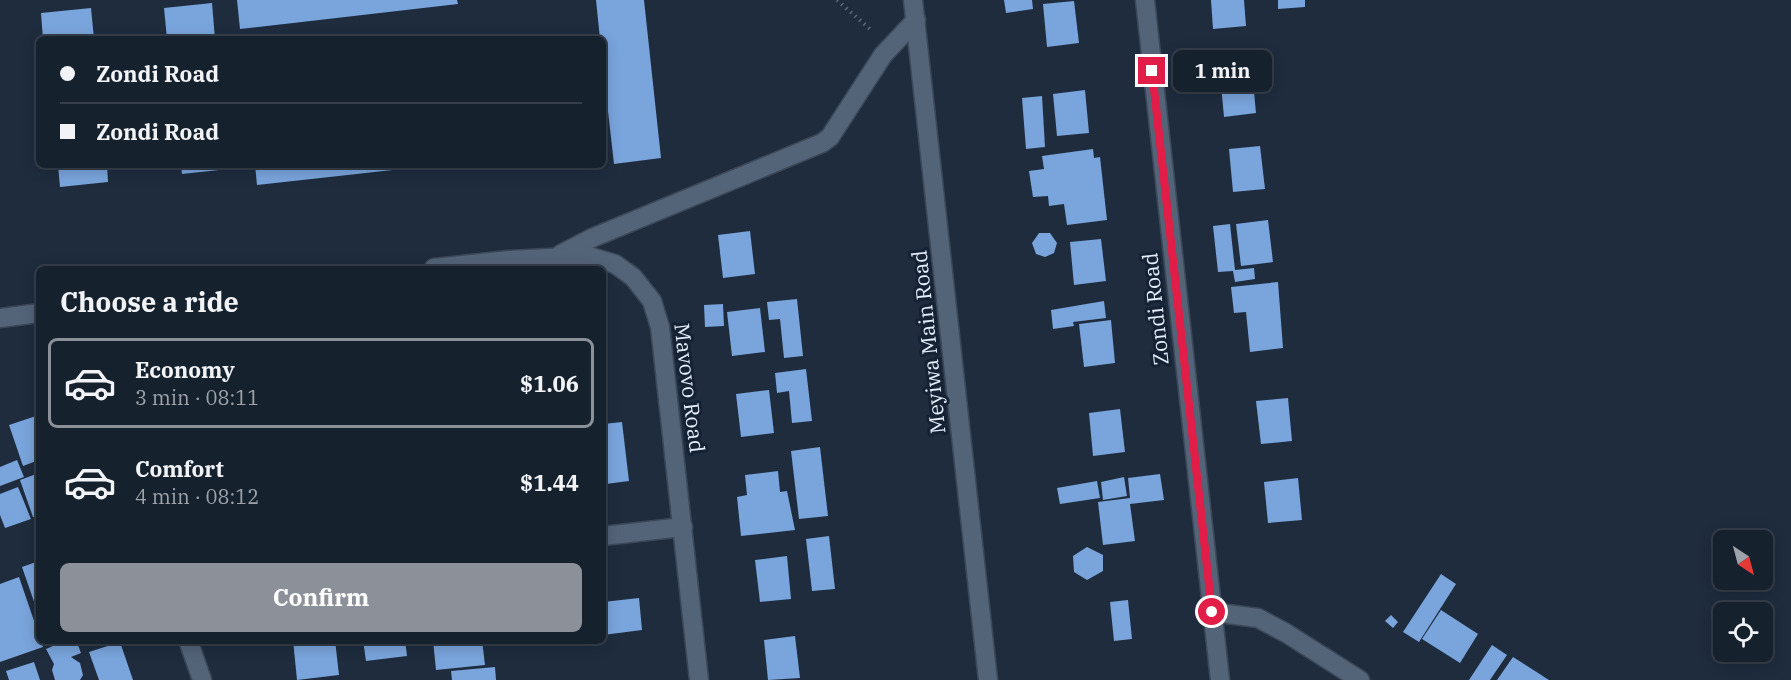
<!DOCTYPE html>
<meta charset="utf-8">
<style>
:root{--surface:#16212e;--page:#232e3a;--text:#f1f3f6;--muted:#9ea3aa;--line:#353e4a;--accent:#8c9099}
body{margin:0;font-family:"IBM Plex Serif",serif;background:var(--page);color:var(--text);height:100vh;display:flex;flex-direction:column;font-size:22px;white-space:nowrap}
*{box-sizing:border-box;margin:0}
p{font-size:20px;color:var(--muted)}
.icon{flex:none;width:33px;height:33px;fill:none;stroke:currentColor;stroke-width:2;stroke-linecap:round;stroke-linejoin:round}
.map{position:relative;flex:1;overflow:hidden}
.sheet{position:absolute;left:36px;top:266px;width:570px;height:378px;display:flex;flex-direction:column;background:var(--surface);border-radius:9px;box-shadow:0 3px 15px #0003,0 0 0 2px var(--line)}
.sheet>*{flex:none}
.hud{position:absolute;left:36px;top:36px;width:570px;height:132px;border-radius:9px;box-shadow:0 3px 15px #0003,0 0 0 2px var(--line);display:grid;align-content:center;height:132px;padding:0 24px;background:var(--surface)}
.needle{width:39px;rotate:144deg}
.tools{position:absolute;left:1713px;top:530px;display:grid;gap:12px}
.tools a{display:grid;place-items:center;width:60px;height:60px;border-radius:9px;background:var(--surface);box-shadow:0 3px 15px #0003,0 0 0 2px var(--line);font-size:30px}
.end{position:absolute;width:27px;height:27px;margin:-14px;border:8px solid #e11d48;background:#fff;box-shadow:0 0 0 3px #fff}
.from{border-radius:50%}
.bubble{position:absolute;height:42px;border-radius:9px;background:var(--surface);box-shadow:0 3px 15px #0003,0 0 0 2px var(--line);font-size:20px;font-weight:700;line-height:42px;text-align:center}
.hud b{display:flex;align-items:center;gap:21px;height:57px;font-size:22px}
.hud b+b{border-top:2px solid var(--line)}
.hud i{width:15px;height:15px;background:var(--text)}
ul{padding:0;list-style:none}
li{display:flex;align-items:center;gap:18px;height:90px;margin:0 12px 9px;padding:0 12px;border:3px solid transparent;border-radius:9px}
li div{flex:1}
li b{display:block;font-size:22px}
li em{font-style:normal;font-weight:700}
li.selected{border-color:var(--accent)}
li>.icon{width:54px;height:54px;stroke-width:1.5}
h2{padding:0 24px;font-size:27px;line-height:72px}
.button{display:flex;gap:12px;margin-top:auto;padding:12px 24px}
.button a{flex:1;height:69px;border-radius:9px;background:var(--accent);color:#fff;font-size:24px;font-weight:700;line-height:69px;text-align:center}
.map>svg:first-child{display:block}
.building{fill:#79a4dc}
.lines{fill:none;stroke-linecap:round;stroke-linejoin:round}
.minor-casing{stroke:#3c4858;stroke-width:21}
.path{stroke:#5c6979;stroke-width:4;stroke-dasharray:1.5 4.5;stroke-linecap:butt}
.minor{stroke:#536378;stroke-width:18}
.route{stroke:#e11d48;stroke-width:8}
.labels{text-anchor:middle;stroke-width:6;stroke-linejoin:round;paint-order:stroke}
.street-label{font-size:21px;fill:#e4edfa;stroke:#142234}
</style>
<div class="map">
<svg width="1791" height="680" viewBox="0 0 1791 680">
<rect width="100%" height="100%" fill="#1e2c3e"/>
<!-- building -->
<g class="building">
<polygon points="237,0 457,0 458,4 240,29"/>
<polygon points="596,0 644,0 661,158 614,164 603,67 603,39 600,39"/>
<polygon points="1004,0 1032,0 1033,9 1006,13"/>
<polygon points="1211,0 1244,0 1246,26 1213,29"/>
<polygon points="1278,0 1305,0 1305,7 1278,9"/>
<polygon points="1074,1 1079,43 1047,47 1043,4"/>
<polygon points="212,3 215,39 167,39 164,8"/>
<polygon points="91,8 94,39 43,39 41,13"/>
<polygon points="1252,71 1256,113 1224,117 1220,74"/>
<polygon points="1085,90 1089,133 1057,136 1053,94"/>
<polygon points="1042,96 1045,147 1026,149 1022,98"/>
<polygon points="1260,146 1265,189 1233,192 1229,149"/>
<polygon points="1093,149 1094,158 1100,157 1107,220 1067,225 1064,204 1049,206 1048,196 1033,197 1029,171 1044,169 1042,156"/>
<polygon points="58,165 107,165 108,182 60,187"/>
<polygon points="181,165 229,165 229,169 182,174"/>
<polygon points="255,165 420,165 420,167 257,185"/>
<polygon points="1268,220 1273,262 1241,266 1236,224"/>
<polygon points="1230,224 1235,270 1254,268 1255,279 1235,282 1233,271 1218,272 1213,226"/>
<polygon points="750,231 755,274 723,278 718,235"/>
<polygon points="1039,233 1050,233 1057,243 1054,253 1045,257 1036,254 1032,243"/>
<polygon points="1101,239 1106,281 1074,285 1070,242"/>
<polygon points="1278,282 1283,348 1250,352 1246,312 1234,313 1231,287"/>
<polygon points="797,299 803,356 784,358 780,319 769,320 767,302"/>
<polygon points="1104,301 1106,318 1073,322 1074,326 1053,329 1051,310"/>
<polygon points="723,304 724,326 705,327 704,305"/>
<polygon points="760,308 765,352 732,356 727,312"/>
<polygon points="1111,320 1115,363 1084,367 1079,324"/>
<polygon points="806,369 812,421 792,423 789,391 777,393 775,373"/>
<polygon points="769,390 774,433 741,437 736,394"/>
<polygon points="1288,398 1292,441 1261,444 1256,401"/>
<polygon points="1120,409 1125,452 1093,456 1089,413"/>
<polygon points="39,415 39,460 23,466 9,425"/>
<polygon points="622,422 629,481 606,484 605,478 603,478 603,424"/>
<polygon points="820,447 828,516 799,519 791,451"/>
<polygon points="17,460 24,477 0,486 0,467"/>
<polygon points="778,471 780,492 787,491 795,530 741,536 737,497 747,495 745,475"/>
<polygon points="39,473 39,516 33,517 20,480"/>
<polygon points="1160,474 1164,500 1130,504 1135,541 1103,545 1098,502 1130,498 1128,478"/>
<polygon points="1124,477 1127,496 1103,500 1101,482"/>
<polygon points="1298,478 1302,520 1268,523 1264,482"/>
<polygon points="1097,481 1100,498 1060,504 1057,488"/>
<polygon points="18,487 31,519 5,528 0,515 0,494"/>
<polygon points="829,536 835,589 812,591 806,539"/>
<polygon points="1087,547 1103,555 1103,571 1087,580 1074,572 1073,556"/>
<polygon points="787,556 791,599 760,602 755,560"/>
<polygon points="39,561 39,616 22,567"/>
<polygon points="1441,574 1456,584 1419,642 1403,632"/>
<polygon points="19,577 43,647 0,662 0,584"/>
<polygon points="639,598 642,630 603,635 603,602"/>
<polygon points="1128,600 1132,639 1114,641 1110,602"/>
<polygon points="1441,610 1478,634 1460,663 1422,639"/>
<polygon points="1391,615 1398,622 1393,628 1385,621"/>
<polygon points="795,636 800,678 768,680 764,640"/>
<polygon points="67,640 76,640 81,653 71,657 80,663 83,675 80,680 55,680 52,670 54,664 46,649"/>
<polygon points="293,640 335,640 339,675 297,680"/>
<polygon points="363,640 405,640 407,656 366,661"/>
<polygon points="433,640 482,640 485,665 436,670"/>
<polygon points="120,642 133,680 99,680 89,652"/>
<polygon points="1492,645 1507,655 1490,680 1469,680"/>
<polygon points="1513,657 1549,680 1497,680"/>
<polygon points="34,662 40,680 9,680 6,671"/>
<polygon points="495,667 496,680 452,680 451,671"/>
</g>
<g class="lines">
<!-- minor casing -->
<g class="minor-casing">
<g id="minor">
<polyline points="913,0 988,680"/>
<polyline points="1145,0 1220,680"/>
<polyline points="561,254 592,238 822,143 830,137 883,55 916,20"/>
<polyline points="434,268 509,260 588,256 615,264 633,277 652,301 660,327 699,680"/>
<polyline points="0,318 39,313"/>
<polyline points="603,536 683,527"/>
<polyline points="1212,612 1258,618 1286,633 1360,680"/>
<polyline points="188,640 202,680"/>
</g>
</g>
<!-- path -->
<polyline class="path" points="837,0 871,30"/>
<!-- minor -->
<use href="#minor" class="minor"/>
</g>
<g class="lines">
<!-- route -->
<polyline class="route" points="1152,71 1212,612"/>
</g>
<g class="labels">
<!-- street labels -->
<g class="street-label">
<text transform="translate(1156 309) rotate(-96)" y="7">Zondi Road</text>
<text transform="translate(929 342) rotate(-96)" y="7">Meyiwa Main Road</text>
<text transform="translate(689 388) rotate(83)" y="7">Mavovo Road</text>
</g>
</g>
</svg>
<div class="tools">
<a><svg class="needle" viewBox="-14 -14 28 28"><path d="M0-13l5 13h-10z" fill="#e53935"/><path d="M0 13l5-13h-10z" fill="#9ea3aa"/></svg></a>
<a><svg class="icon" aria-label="locate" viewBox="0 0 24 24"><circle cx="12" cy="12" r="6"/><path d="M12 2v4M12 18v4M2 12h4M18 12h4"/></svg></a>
</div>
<i class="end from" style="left:1212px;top:612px"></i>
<i class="end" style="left:1152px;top:71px"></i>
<div class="bubble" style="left:1173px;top:50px;width:99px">1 min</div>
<div class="hud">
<b><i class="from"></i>Zondi Road</b>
<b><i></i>Zondi Road</b>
</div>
<section class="sheet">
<h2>Choose a ride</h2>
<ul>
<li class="selected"><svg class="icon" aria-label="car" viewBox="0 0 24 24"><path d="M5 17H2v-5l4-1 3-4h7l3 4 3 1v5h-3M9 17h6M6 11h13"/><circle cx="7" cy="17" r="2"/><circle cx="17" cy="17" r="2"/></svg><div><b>Economy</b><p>3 min · 08:11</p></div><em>$1.06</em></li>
<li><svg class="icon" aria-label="car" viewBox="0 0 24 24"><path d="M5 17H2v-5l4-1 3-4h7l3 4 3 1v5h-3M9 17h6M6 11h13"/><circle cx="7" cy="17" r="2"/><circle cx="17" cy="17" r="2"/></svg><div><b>Comfort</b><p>4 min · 08:12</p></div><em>$1.44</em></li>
</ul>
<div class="button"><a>Confirm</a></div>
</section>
</div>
